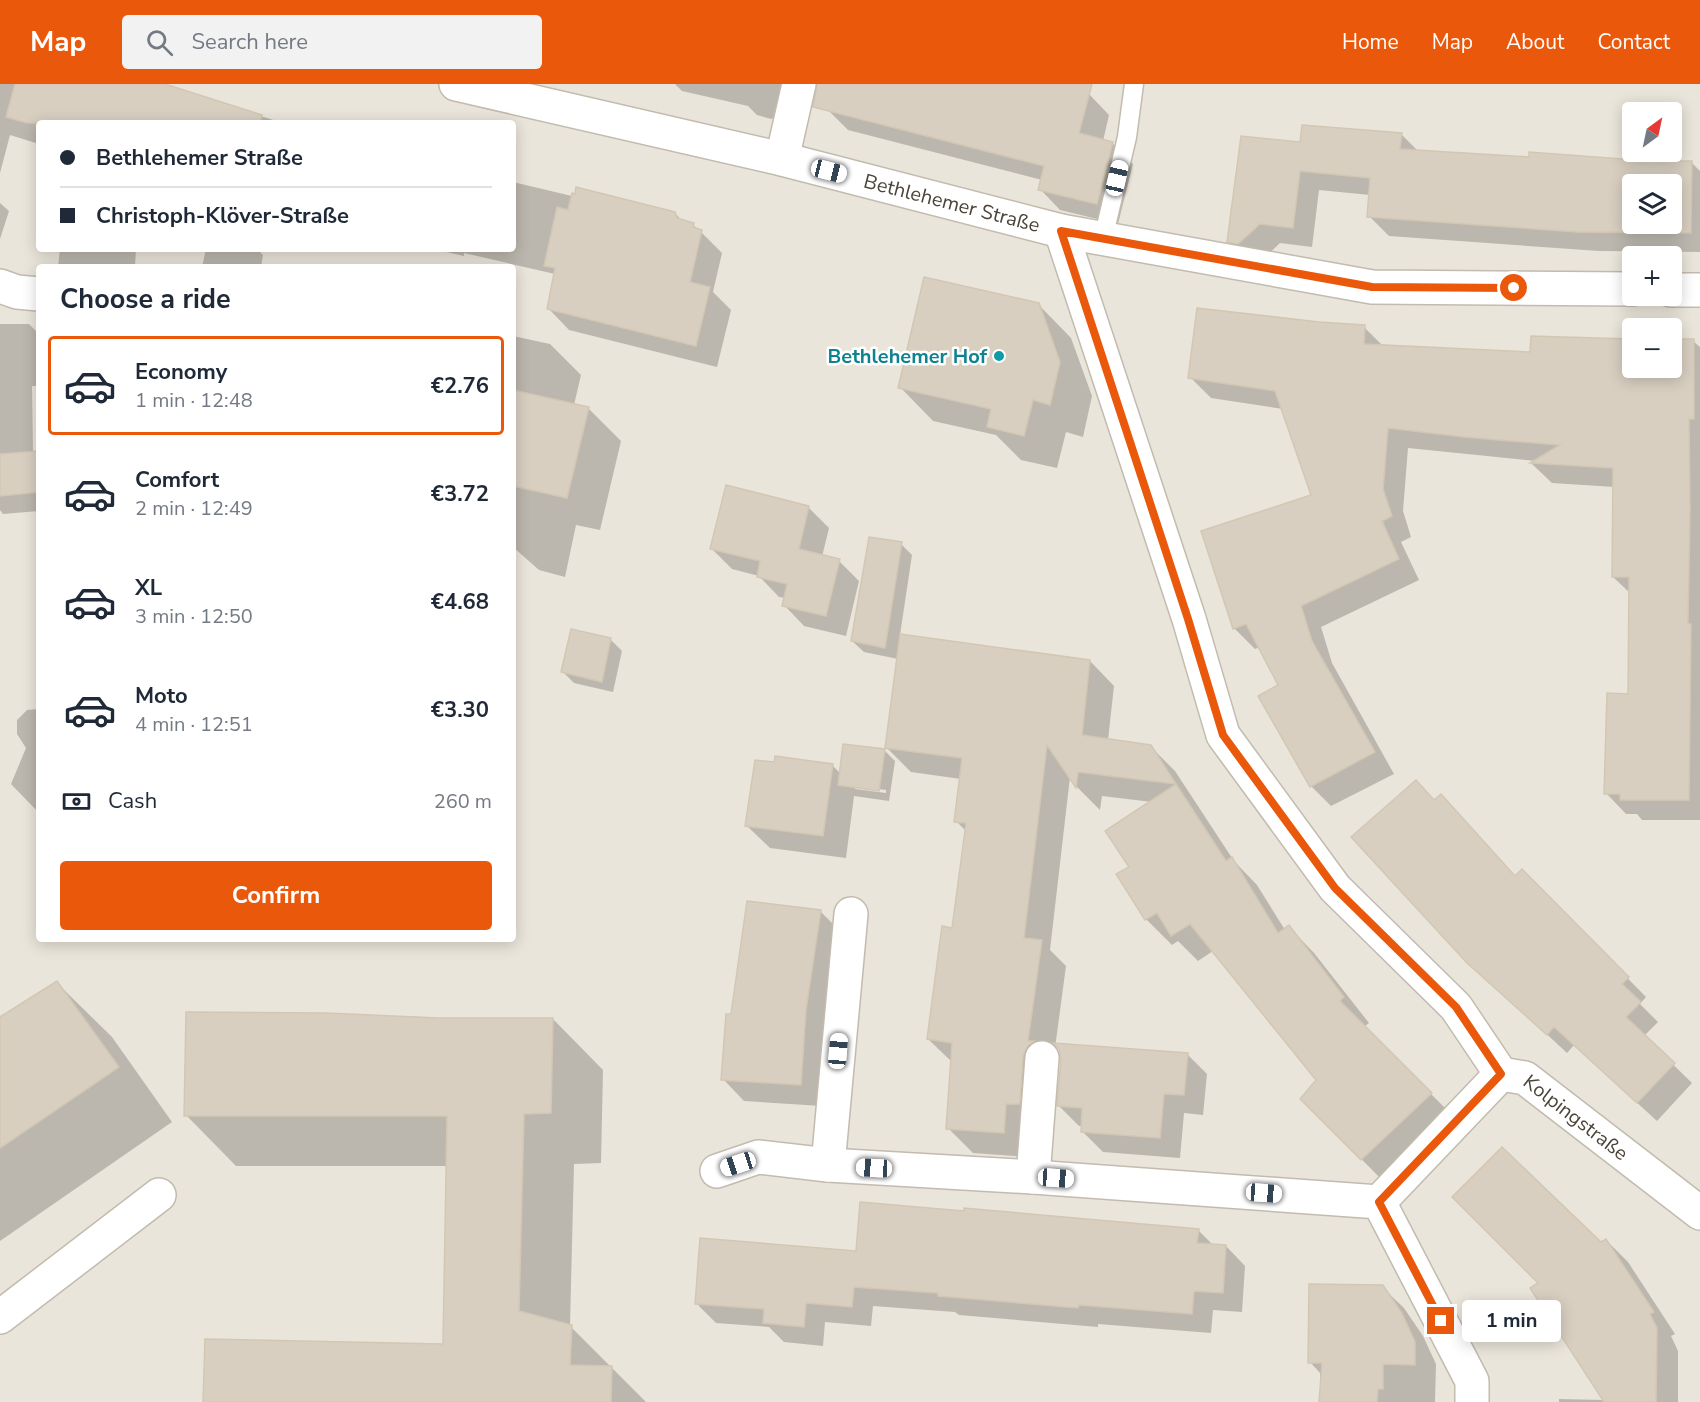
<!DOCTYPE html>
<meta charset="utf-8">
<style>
:root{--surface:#fff;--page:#f2f2f3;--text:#1f2937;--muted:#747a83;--line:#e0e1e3;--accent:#ea580c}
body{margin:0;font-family:"Nunito Sans",sans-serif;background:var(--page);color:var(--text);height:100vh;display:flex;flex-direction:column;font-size:22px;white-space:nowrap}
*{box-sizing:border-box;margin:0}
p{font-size:20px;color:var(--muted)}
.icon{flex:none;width:33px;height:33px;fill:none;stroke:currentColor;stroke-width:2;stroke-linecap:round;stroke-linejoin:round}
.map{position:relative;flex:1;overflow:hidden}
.details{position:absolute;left:36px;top:180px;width:480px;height:678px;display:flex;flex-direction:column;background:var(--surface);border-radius:6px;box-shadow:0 3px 15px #0003}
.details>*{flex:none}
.top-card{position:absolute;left:36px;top:36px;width:480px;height:132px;border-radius:6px;box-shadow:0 3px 15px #0003;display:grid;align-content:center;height:132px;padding:0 24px;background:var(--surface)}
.needle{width:39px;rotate:33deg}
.fabs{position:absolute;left:1622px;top:18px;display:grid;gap:12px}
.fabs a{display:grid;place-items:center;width:60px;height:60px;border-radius:6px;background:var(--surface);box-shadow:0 3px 15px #0003;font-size:30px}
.end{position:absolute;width:27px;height:27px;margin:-14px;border:8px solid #ea580c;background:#fff;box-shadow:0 0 0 3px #fff}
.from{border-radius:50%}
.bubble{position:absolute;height:42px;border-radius:6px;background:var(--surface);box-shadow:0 3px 15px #0003;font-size:20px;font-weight:700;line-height:42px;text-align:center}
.car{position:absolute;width:18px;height:36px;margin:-18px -9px;border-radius:8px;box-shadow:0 0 4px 2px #0007;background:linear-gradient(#fff 24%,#345 0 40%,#fff 0 76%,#345 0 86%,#fff 0)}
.top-card b{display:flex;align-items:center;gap:21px;height:57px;font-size:22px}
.top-card b+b{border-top:2px solid var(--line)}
.top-card i{width:15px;height:15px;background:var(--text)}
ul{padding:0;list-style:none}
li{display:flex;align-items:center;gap:18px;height:99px;margin:0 12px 9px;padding:0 12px;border:3px solid transparent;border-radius:6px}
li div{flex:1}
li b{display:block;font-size:22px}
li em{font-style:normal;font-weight:700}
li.on{border-color:var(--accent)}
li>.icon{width:54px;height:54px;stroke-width:1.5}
h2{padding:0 24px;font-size:27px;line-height:72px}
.pay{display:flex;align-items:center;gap:15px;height:66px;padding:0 24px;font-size:22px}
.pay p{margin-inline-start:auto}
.cta{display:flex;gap:12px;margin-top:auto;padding:12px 24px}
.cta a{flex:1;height:69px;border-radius:6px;background:var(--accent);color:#fff;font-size:24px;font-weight:700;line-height:69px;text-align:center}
header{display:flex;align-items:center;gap:36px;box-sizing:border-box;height:84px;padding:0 30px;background:var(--accent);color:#fff}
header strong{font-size:28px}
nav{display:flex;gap:33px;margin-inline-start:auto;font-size:21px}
.search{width:420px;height:54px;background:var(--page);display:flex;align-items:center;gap:15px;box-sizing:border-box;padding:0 21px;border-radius:6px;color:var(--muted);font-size:22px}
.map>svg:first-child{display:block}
.residential{fill:#eae5da;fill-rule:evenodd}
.shadow{fill:#0003;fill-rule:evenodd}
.building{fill:#d8cfc1;stroke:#d3c7b4;stroke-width:1.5;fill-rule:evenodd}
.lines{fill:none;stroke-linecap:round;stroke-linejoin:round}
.service-casing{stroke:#c2bbae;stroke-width:21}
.minor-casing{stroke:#c2bbae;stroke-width:36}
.service{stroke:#fff;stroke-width:18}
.minor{stroke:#fff;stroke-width:33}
.route{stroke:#ea580c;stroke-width:8}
.culture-dot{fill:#0f9aa8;stroke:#fff;stroke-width:2}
.labels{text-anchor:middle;stroke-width:5;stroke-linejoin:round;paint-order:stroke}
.street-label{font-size:20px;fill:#4b4439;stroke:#fff}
.culture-label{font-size:20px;font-weight:bold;fill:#0d838f;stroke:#fff;text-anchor:end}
</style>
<header>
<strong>Map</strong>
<div class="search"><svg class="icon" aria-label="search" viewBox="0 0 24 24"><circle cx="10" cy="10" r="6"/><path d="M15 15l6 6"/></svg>Search here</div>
<nav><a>Home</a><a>Map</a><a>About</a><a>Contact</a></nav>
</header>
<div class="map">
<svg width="1700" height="1318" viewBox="0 0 1700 1318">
<rect width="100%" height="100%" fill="#f6f3ec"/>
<!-- residential -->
<path class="residential" d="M0 0H1700V1318H0ZM1632 28H1671V68H1632ZM39 39H513V165H39ZM1632 100H1671V140H1632ZM1632 172H1671V212H1632ZM39 183H513V855H39ZM1632 244H1671V284H1632Z"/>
<!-- shadow -->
<g class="shadow">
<polygon points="0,0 74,0 60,39 39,39 39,60 10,51 0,89"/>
<polygon points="80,0 158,0 283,39 75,39"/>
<polygon points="675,0 1046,0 1089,10 1109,31 1103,57 1112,59 1133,80 1118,140 1060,126 1040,105 1042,96 848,46 828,26 826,2 814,2 799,24 771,35 757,31 748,22 682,7"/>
<path d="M1624 43H1632V68H1671V55L1680 63V79H1692L1700 87V168L1599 167 1389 152 1369 132 1370 111 1319 106 1312 163 1280 159 1259 179 1249 177 1229 157 1301 60 1401 50 1418 67 1530 75 1624 77ZM1632 100H1671V140H1632Z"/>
<polygon points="513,98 572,112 675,129 683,138 693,141 701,148 722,169 713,208 731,226 717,283 569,246 548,224 555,190 464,169 464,172 433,165 513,165"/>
<polygon points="0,119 9,127 0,155"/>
<polygon points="60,165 136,165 135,183 58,183"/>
<polygon points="206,165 257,165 263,171 261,183 202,183"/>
<polygon points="1038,220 1071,254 1092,312 1083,353 1066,348 1057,384 1021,376 996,351 933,337 900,303"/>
<polygon points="0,240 29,240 39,250 39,302 32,302 33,369 39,368 39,427 3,430 0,426"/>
<polygon points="1319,240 1364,243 1384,263 1532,270 1632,256 1632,284 1671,284 1671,256 1693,257 1700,263 1700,736 1642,736 1637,730 1626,730 1606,709 1629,611 1631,510 1613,493 1615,403 1552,399 1532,380 1536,377 1408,364 1403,427 1411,453 1401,458 1419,496 1321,543 1332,579 1394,690 1331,722 1311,702 1280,601 1260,563 1255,565 1234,544 1313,412 1283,325 1211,314 1190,293"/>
<polygon points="513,252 550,260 581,291 574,321 588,324 621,357 600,446 576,441 565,493 539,486 513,463"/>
<polygon points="809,424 829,444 822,473 839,477 859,497 846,552 804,542 784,521 785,514 779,513 759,492 732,485 712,465"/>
<polygon points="901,460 912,471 900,551 1090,577 1114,602 1108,656 1150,662 1175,687 1234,777 1257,801 1285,846 1289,843 1314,869 1369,939 1364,943 1456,1035 1387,1101 1302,1015 1318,996 1213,867 1198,877 1178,857 1172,861 1146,835 1131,784 1152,718 1102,712 1100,726 1077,703 1070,693 1050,866 1066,882 1053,979 1028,1073 973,1069 948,1044 953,979 928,955 953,845 966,747 956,737 961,695 911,688 887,664 898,575 864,568 852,557"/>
<polygon points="611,556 622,567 613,608 574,599 563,588"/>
<polygon points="39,625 39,729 11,700 26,664 17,650 17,636 27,626"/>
<path d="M884 666 895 677 889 717 854 712 846 774 770 764 747 742 775 680 832 681 841 690ZM855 702 886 706V709L855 705Z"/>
<polygon points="1435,717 1516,793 1522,787 1646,913 1640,920 1658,938 1644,952 1692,999 1657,1037 1574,961 1567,969 1467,876"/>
<polygon points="820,827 842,849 822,1022 744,1017 723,995 732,931"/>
<polygon points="57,899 112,953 172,1038 0,1157 0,935"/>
<polygon points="553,935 603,986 601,1079 574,1080 570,1242 646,1318 205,1318 444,1262 448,1082 236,1082 186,1031 439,936"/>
<polygon points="1187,970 1207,990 1203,1031 1184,1029 1180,1074 1103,1068 1083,1048 1083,1042 1079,1042 1059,1022"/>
<polygon points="1198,1146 1213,1161 1226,1162 1245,1182 1242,1228 1213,1226 1211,1249 1098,1240 1098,1243 959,1231 955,1228 873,1222 871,1242 825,1238 823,1262 784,1258 769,1243 716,1239 696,1219 858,1168"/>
<polygon points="1606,1156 1628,1178 1675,1250 1671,1252 1678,1267 1678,1318 1559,1318 1559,1315 1604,1316 1601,1160"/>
<polygon points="1382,1203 1404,1224 1423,1252 1436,1280 1435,1318 1320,1318 1320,1289 1310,1278"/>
</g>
<!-- building -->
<g class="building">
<polygon points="15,0 165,0 262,31 260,39 27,39 6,33"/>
<polygon points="817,0 1092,0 1079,49 1113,58 1097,120 1038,106 1044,82 813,23"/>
<path d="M1302 41 1402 49 1400 65 1529 73V68L1623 75V68H1660V77H1692L1691 149 1578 148 1367 133 1370 94 1300 87 1293 144 1260 140 1238 160 1227 158 1241 52 1300 58ZM1632 100H1671V140H1632Z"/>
<polygon points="576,103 675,128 677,134 694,139 693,143 702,146 690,198 710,203 696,262 547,225 555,184 544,182 557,123 568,126 572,109 575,110"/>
<polygon points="924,193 1039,219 1060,278 1050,321 1033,316 1024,352 987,343 991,325 898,304"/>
<polygon points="1197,224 1319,238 1365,241 1364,260 1530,268 1531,252 1632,255 1632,284 1671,284 1671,255 1694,255 1694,335 1689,335 1690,426 1688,540 1691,540 1689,716 1620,716 1620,710 1604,710 1607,609 1628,610 1629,493 1612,493 1613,384 1530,379 1560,361 1464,353 1388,344 1383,405 1392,432 1382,437 1399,475 1301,522 1312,557 1375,668 1310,703 1258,612 1278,601 1246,540 1233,545 1201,447 1311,411 1275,307 1188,294"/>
<polygon points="513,306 589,323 567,414 513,402"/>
<polygon points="39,367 39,408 0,412 0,370"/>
<polygon points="726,401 809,422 799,465 840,475 826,532 782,522 787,500 757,493 760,477 710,465"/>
<polygon points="869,453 902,458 885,564 851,557"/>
<polygon points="571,545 611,554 602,598 561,588"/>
<polygon points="900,550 1090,576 1082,651 1151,661 1176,700 1078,688 1076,704 1047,661 1024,854 1042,856 1028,957 1034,957 1027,963 1023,972 1020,1020 1006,1020 1004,1049 946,1045 952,959 927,955 942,842 952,844 966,739 954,738 962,674 885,664"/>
<polygon points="843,660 885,665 879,707 838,701"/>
<polygon points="775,672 833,680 823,752 745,742 755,676 774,678"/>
<polygon points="1416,696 1434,716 1441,710 1515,792 1522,785 1629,893 1622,900 1641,918 1626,933 1675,979 1637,1019 1554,943 1547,951 1467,879 1351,753"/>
<polygon points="1176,700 1226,777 1232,773 1278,849 1289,841 1344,913 1340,917 1432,1009 1361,1076 1300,1015 1316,996 1190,840 1171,852 1157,829 1145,836 1116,790 1129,783 1105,747"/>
<polygon points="747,817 821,826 806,926 801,1001 721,996 726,930 731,930"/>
<polygon points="57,897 119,983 0,1064 0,933"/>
<polygon points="186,928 326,929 439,934 553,934 551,1029 524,1030 519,1227 572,1241 570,1281 612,1282 611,1318 203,1318 205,1255 443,1260 447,1032 184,1032"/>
<polygon points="1053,959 1188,969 1184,1011 1164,1010 1160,1054 1081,1048 1082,1024 1057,1022 1061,975 1059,965"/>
<polygon points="1502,1063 1601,1158 1606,1155 1654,1228 1650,1230 1657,1244 1656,1318 1604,1318 1530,1204 1538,1199 1452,1113"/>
<polygon points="860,1118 964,1127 964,1124 1199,1145 1197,1159 1226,1161 1223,1209 1194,1207 1192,1230 1079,1221 1078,1224 938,1212 938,1209 854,1203 852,1223 806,1219 804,1243 763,1239 764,1225 695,1220 700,1154 856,1167"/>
<polygon points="1309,1200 1383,1201 1402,1229 1415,1258 1415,1281 1383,1280 1383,1305 1378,1305 1377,1318 1319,1318 1322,1279 1308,1279"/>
</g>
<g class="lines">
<!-- service casing -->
<g class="service-casing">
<polyline id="service" points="1103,155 1127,53 1134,0"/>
</g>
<!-- minor casing -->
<g class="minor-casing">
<g id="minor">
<path id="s1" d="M456 0 782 75 1061 147 1372 203 1632 205"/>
<polyline points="782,75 799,0"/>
<path id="s2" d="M1061 147 1189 535 1223 651 1335 804 1456 923 1501 990 1525 994 1700 1129"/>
<polyline points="0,202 17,208 39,210"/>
<polyline points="1671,206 1700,206"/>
<polyline points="828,1081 851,830"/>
<polyline points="717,1087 758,1073 828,1081 1033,1093 1379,1118 1472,1297 1472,1318"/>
<polyline points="1033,1093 1042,974"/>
<polyline points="1379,1118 1501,990"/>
<polyline points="0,1233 159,1111"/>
</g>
</g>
<!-- service -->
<use href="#service" class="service"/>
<!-- minor -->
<use href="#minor" class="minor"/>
</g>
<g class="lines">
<!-- route -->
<polyline class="route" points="1441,1237 1379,1118 1501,990 1456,923 1335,804 1223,651 1188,535 1061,147 1372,203 1514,204"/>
</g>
<!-- markers -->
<circle class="culture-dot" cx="999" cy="272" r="6"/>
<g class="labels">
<!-- street labels -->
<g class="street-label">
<text dy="7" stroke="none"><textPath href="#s1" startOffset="510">Bethlehemer Straße</textPath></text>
<text dy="7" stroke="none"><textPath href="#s2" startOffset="1058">Kolpingstraße</textPath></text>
</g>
<!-- culture labels -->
<g class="culture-label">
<text x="987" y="279">Bethlehemer Hof</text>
</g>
</g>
</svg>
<div class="fabs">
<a><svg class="needle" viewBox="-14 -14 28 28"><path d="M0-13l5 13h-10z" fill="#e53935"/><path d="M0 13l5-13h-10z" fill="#747a83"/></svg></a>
<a><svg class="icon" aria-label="layers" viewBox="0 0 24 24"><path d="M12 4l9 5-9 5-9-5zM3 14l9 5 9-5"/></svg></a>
<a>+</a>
<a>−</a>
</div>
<i class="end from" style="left:1514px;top:204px"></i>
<i class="end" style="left:1441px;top:1237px"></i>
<div class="bubble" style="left:1462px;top:1216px;width:99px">1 min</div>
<i class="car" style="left:829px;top:87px;rotate:104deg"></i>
<i class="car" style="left:1117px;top:94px;rotate:13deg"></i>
<i class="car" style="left:838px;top:967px;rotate:5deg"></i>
<i class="car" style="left:738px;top:1080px;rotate:252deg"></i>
<i class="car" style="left:874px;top:1084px;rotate:273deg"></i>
<i class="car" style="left:1056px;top:1094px;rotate:94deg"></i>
<i class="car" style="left:1264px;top:1109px;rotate:94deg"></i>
<div class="top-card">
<b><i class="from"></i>Bethlehemer Straße</b>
<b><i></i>Christoph-Klöver-Straße</b>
</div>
<section class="details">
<h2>Choose a ride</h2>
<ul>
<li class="on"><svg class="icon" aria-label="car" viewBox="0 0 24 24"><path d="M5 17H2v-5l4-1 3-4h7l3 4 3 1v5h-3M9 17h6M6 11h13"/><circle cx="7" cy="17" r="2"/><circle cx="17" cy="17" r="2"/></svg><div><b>Economy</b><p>1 min · 12:48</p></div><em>€2.76</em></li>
<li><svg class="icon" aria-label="car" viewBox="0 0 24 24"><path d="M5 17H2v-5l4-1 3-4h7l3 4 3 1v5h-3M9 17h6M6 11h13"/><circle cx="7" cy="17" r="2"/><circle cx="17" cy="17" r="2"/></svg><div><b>Comfort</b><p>2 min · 12:49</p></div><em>€3.72</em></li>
<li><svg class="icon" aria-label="car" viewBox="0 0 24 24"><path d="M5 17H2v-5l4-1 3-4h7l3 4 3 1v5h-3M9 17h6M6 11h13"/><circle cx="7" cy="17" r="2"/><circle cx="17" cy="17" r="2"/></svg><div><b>XL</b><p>3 min · 12:50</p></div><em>€4.68</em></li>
<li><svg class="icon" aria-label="car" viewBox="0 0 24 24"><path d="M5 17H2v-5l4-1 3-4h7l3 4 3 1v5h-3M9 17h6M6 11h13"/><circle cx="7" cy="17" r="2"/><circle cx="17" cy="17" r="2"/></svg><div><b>Moto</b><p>4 min · 12:51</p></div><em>€3.30</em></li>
</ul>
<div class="pay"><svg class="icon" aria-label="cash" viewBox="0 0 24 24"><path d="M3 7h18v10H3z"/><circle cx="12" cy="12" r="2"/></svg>Cash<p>260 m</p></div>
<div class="cta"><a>Confirm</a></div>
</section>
</div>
